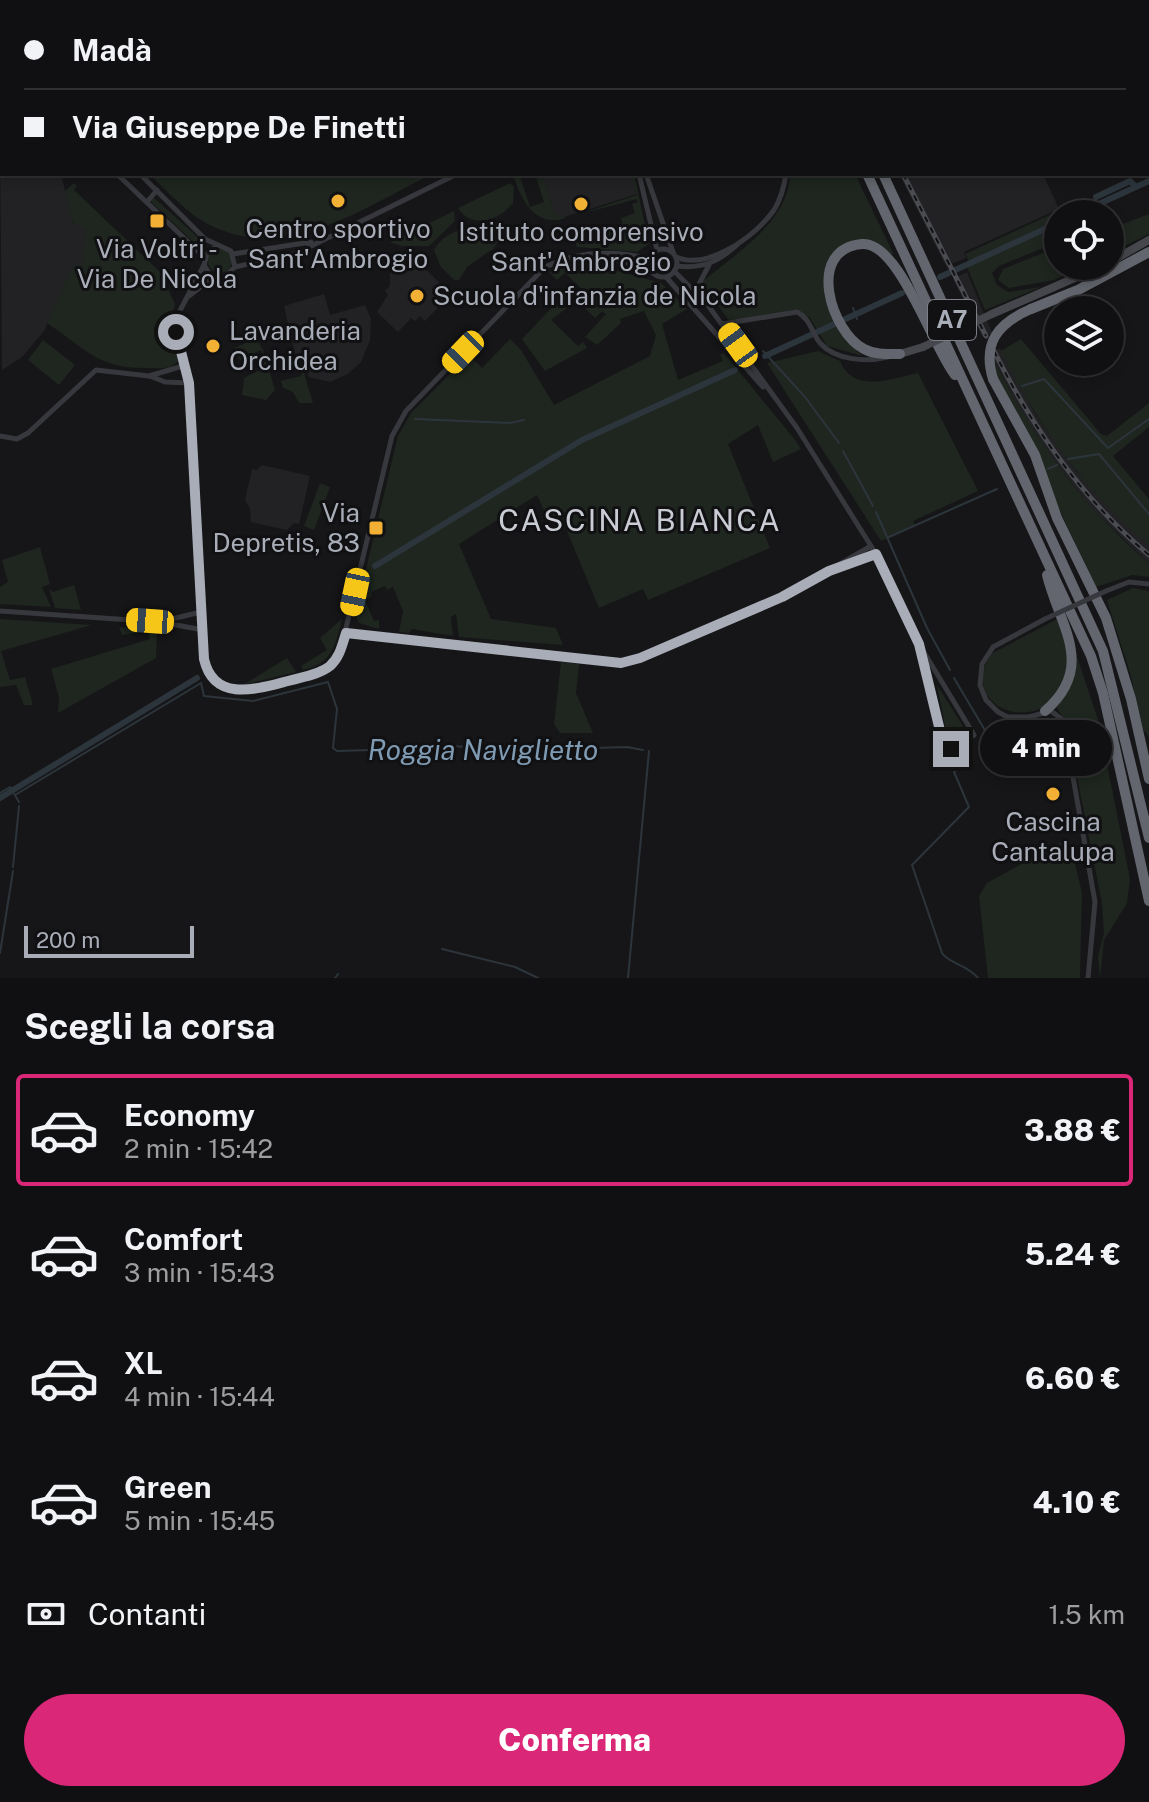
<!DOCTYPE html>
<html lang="it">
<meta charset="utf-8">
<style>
:root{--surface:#101012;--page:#1e1e20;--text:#f1f3f6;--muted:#9c9d9f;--line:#303032;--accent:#db2777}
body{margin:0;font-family:"Public Sans",sans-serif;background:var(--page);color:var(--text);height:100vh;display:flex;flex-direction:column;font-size:30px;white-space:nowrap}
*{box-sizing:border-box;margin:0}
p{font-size:26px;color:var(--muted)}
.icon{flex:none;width:44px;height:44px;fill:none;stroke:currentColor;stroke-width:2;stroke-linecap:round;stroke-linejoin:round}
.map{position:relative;height:978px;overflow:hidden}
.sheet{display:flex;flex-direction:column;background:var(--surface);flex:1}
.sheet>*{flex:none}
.hud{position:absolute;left:0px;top:0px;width:1150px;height:176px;box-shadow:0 4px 12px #0003,0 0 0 2px var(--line);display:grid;align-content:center;height:176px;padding:0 24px;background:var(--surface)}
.controls{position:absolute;left:1044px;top:200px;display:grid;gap:16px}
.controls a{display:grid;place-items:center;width:80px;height:80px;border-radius:50%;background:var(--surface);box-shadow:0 4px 12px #0003,0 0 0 2px var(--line);font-size:40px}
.scale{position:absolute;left:24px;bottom:20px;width:170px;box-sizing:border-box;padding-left:8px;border:4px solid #a8adb8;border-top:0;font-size:22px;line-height:28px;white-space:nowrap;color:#a8adb8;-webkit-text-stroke:6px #111113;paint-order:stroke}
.end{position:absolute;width:36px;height:36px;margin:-18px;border:10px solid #a8adb8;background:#111;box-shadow:0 0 0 4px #111}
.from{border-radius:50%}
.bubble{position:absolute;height:56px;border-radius:28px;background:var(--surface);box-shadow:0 4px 12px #0003,0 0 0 2px var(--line);font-size:26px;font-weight:800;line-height:56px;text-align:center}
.car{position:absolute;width:24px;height:48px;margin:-24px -12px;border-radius:10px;box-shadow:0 0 6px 2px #0007;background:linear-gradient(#f5c518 24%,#345 0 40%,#f5c518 0 76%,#345 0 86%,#f5c518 0)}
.hud b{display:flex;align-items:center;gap:28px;height:76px;font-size:30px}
.hud b+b{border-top:2px solid var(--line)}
.hud i{width:20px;height:20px;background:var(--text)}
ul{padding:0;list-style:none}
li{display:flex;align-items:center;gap:24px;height:112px;margin:0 16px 12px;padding:0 8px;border:4px solid transparent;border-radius:8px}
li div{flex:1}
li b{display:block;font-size:30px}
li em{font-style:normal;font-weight:800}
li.on{border-color:var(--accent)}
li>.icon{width:72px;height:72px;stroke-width:1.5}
h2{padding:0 24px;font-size:36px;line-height:96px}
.pay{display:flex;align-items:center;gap:20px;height:88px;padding:0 24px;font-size:30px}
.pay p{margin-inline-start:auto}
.cta{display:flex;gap:16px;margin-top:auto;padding:16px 24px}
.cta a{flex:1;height:92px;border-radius:48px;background:var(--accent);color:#fff;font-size:32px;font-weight:800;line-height:92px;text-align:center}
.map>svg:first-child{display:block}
.built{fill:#222225}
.green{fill:#1e261f}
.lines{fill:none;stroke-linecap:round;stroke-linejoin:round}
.stream{stroke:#2c353c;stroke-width:2}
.canal{stroke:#2c353c;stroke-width:6}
.street{stroke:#37383d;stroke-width:5}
.secondary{stroke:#45474d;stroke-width:8}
.highway{stroke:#63666e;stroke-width:10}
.rail-casing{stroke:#4a4c52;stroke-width:5}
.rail{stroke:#111113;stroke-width:2;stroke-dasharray:6;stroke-linecap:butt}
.street-bridge{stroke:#37383d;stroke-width:5}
.secondary-bridge{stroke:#45474d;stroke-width:8}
.highway-bridge{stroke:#63666e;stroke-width:10}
.route{stroke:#a8adb8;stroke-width:10}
.poi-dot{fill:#f2b134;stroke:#111113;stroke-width:3}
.labels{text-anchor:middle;stroke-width:6;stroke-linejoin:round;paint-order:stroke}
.shield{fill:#111113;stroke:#7b7e86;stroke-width:2}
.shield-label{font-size:24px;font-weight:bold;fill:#a8adb8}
.poi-label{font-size:26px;fill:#a8adb8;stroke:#111113}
.water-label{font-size:28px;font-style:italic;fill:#7f9bb3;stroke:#111113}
.quarter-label{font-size:30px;letter-spacing:2px;fill:#c9ccd4;stroke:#111113}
</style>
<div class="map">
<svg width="1149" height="978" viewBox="0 0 1149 978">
<rect width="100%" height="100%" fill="#161618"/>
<!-- built -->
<g class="built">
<polygon points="843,0 1072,0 1074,2 843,2"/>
<polygon points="0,136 2,174 61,174 73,223 87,228 83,265 73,266 44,331 22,357 2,370"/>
<polygon points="542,174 630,174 637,194 561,218 555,214"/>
<polygon points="899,174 1043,174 1059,209 964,252 966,258 946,266"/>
<polygon points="413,257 446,289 447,298 425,321 420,316 415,321 411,318 398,332 377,312 388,295 385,291 390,286 390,273 397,266 397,258"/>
<polygon points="967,272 992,333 983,337 953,279"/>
<polygon points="324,294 330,315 365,305 371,319 370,340 361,362 348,374 330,382 309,377 302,355 296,357 284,306"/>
<polygon points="1000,348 1036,415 1076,471 1149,545 1149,563 1094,511 1037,440 994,361 993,352"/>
<polygon points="262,465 310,476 299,524 294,523 287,530 251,522 250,509 245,500 252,469 257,470"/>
</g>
<!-- green -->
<g class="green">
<path d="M149 174H432C363 208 283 266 204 222 184 210 166 190 149 174Z"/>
<path d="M513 174H519L530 207 544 202 535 174H542L555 214 566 218C535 229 520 198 513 174Z"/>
<polygon points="630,174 634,174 649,244 637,252 577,247 572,232 574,228 579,230 575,232 578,242 623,226 621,218 635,213 632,204 638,202 637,199 580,214 637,195"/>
<path d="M790 174H855L894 255 868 242C823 255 815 270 835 314 842 330 849 345 863 356L827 346 810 318 795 310 729 321 702 282C735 254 789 222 790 174Z"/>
<path d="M74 183 77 186 74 190 160 272 175 304 170 326 178 361C170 370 160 368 148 368 98 369 86 349 47 323L73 266 83 264 86 229 73 223 65 191Z"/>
<path d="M510 183 514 187 513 203C500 220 472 230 458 208Z"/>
<polygon points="153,197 202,241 198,246 151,202"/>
<polygon points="1076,203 1084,204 1086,208 1073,214 1058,214 1058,221 969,261 965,254"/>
<polygon points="454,211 455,221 429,246 401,246 390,242"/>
<polygon points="1149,214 1149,234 1110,253 1110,229"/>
<path d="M497 222 507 226 494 248 467 267 459 280H454L441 267 434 250C447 227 475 227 497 222Z"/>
<polygon points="1058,226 1058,242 999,266 992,273 997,285 1008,292 1041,287 985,310 967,267"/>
<polygon points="1058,247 1058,266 1083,266 1054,280 1009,288 998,280 1003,269"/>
<circle cx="220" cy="261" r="12"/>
<polygon points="582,261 661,283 687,309 662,324 678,380 723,361 720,355 724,353 796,441 801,449 773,462 758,425 728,444 770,548 648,600 643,589 599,608 562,519 550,523 537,495 459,544 491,619 556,628 563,645 459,637 456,614 451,617 453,636 412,629 409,633 399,632 403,611 393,587 387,590 385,586 371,592 372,596 365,600 374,621 379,620 379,629 359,623 355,615 398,436 411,413 469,355 482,368 510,339 521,350 554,405 650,356 656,335 644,311 620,319 621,323 597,345 585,337 606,314 602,311 595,318 582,305 590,297 565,273 557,280 549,272 565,264"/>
<polygon points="559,300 567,308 551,320 578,346 583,342 587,348 545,371 522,339"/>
<polygon points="256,338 263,350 275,390 266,400 242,395 244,378 262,369 265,361 261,350 240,360 235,348"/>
<path d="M1021 339 1101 434 1107 436 1149 403V427L1113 456 1149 499V545C1085 492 1038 425 1001 351Z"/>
<polygon points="43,340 75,365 59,385 28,360"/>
<path d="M818 351 840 361C854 394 890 379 918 373L978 491 913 521 915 526 881 541 767 363Z"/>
<path d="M994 361C1036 440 1078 503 1149 563V577L1132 575 1096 587 996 376Z"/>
<polygon points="303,370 313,403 299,403 293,392 283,388 281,381 301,376"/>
<polygon points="320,483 330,487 314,530 304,526"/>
<polygon points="40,547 50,584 42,587 51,607 0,604 0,587 8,582 2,560"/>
<polygon points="74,585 81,610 55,608 49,589 53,592"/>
<polygon points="1133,588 1149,591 1149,737 1141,726 1131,676 1107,600"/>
<path d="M1061 617C1063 632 1069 651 1068 666 1060 742 953 715 991 654Z"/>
<polygon points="0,619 92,625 1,651 10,680 25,677 33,705 24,705 16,685 0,687"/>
<path d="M342 619C335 646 333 663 303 670L301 666 327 650 320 638Z"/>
<polygon points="119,627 157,629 156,658 58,713 59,697 51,669 150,639 147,631 122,635"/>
<polygon points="1077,657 1098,719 1130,879 1127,903 1104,940 1100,978 1098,956 1104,934 1102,903 1066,721 1056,707 1063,699"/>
<polygon points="287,658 296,672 243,685"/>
<polygon points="561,662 579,664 576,693 593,733 560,733 554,724"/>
<polygon points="937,685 966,731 952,743 948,741"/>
<polygon points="1069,838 1082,893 1080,978 988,978 979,896 987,883"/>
</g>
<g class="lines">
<!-- stream -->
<g class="stream">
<polyline points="853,308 857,319"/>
<polyline points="763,351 805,397 839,443"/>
<polyline points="1022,386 1044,379 1108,448 1149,419"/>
<polyline points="415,419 510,423 524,420"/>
<polyline points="843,451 873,506"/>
<polyline points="1068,459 1099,454 1149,514"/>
<polyline points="1048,469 1057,465"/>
<polyline points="876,512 927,628 950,670"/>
<polyline points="889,537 997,489"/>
<polyline points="954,678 986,732"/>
<path d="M971 759 954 772 969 807 912 865 942 953C949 964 967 964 978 978"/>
<polyline points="0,793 10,787 19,802"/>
<polyline points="15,795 201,683 204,696 253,701 328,682 337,709 333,748 337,751 405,749 410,744 529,750 627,747 643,750"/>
<polyline points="13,867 19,806"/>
<polyline points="442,949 515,967 538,978"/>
<polyline points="0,953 13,871"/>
<polyline points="335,978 338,974"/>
<polyline points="628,978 649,751"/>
</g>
<!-- canal -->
<g class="canal">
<polyline points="1102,0 1103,2"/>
<polyline points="1148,106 1149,109"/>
<polyline points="1096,197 1130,181 1136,187"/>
<polyline points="1077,214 1149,181"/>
<polyline points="940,277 1058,223"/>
<polyline points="765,356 902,293"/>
<polyline points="375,566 582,440 735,370"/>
<polyline points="0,798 197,678"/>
</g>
<!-- street -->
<g class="street">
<polyline points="546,0 547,2"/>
<polyline points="722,0 722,2"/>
<polyline points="306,2 310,0"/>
<polyline points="319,2 321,0"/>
<polyline points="0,53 2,55"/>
<polyline points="0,135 2,135"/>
<polyline points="117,174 204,257"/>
<polyline points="140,174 205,239 231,251 235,267"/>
<polyline points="639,174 657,250"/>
<polyline points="646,174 673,252"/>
<polyline points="147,202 157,190"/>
<polyline points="216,246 207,254 204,265 210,275 223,278 235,267 297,253 457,174"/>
<circle cx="663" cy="263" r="14"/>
<polyline points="233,254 311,242"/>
<polyline points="588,254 650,268"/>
<path d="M676 257C707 271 756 236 774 210 781 199 784 187 786 174"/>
<path d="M204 265 175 320 189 383 205 663C211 677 219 688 236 691 260 695 327 674 340 653L392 436 406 411 545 267C578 251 615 250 650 259"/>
<path d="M677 266C702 269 718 262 737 245"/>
<polyline points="674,271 707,304 797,428 876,554 919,644 943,743 951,749 974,735 919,644"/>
<polyline points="666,277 763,387"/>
<polyline points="189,296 213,277"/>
<polyline points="705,298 698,286 709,265"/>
<path d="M722 324 797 312C811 319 811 332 820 343 836 361 867 362 888 357"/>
<polyline points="150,376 165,382 189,383"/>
<polyline points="0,436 17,439 28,433 96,370 149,376 186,365"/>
<polyline points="840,567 876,554"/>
<polyline points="1106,591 1129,582 1149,584"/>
<polyline points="0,611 160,622 203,630"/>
<polyline points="1045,619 993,647 982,664 980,685 986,700 998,712 1049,739 1069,771"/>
<polyline points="163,621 201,612"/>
<polyline points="346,633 627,662 788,594 871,546"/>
<polyline points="1007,717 1029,717 1051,711 1063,720 1095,902 1088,978"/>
</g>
<!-- secondary -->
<g class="secondary">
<polyline points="1082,0 1083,2"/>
<polyline points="1148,163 1149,165"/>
<polyline points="1110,262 1149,240"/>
<polyline points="992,314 1102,266"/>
<polyline points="900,354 923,347"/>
</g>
<!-- highway -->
<g class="highway">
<polyline points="809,0 810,2"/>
<polyline points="824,0 824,2"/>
<polyline points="867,174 1091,656 1103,693 1149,901"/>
<polyline points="883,174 1103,651 1149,838"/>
<polyline points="1031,309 1078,290 1149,252"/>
<path d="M900 354C888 354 875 355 864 349 831 332 805 249 862 244 899 241 933 348 955 375"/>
<polyline points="993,379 1035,455 1057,518 1106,618 1131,699 1149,779"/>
<path d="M1045 711C1097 666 1059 625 1047 575"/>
</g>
<!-- rail casing -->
<g class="rail-casing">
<g id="rail">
<polyline points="846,0 846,2"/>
<polyline points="903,174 986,336"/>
<path d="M994 351C1033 429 1082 499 1149 555"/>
</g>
</g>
<!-- rail -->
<use href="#rail" class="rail"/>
<!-- street-bridge -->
<polyline class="street-bridge" points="1045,619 1106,591"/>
<!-- secondary-bridge -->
<polyline class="secondary-bridge" points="923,347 992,314"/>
<!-- highway-bridge -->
<path class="highway-bridge" d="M993 379C982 343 998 323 1031 309"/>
</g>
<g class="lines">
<!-- route -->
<path class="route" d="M176 332 189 383 204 659C214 703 257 689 288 681 301 677 319 675 330 666 340 657 342 645 346 633L621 663 640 658 782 597 829 571 876 554 919 644 943 743 951 749"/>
</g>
<!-- markers -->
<g class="poi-dot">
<circle cx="338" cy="201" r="8"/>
<circle cx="581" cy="204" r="8"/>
<rect x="149" y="213" width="16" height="16" rx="4"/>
<circle cx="417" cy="296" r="8"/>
<circle cx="213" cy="346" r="8"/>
<rect x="368" y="520" width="16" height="16" rx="4"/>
<circle cx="1053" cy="794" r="8"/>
</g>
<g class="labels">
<!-- shield labels -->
<rect class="shield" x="928" y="300" width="48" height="40" rx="6"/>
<g class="shield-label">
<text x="952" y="328">A7</text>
</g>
<!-- poi labels -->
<g class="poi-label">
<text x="338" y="238">Centro sportivo<tspan x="338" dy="30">Sant'Ambrogio</tspan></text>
<text x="581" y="241">Istituto comprensivo<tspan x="581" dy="30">Sant'Ambrogio</tspan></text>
<text x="157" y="258">Via Voltri -<tspan x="157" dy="30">Via De Nicola</tspan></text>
<text x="433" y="305" text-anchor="start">Scuola d'infanzia de Nicola</text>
<text x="229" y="340" text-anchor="start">Lavanderia<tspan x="229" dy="30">Orchidea</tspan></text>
<text x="360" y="522" text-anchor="end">Via<tspan x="360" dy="30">Depretis, 83</tspan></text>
<text x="1053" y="831">Cascina<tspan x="1053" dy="30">Cantalupa</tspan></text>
</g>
<!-- water labels -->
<g class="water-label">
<text x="483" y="760">Roggia Naviglietto</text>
</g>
<!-- quarter labels -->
<g class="quarter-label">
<text x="640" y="531">CASCINA BIANCA</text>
</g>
</g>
</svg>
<div class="controls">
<a><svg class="icon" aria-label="locate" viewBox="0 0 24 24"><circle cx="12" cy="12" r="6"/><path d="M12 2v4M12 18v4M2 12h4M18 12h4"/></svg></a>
<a><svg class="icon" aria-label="layers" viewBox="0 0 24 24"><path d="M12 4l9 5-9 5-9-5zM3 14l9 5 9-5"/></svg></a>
</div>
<div class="scale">200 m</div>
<i class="end from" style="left:176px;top:332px"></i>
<i class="end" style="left:951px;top:749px"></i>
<div class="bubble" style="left:980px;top:720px;width:132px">4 min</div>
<i class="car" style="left:738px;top:345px;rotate:324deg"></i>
<i class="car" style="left:463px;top:352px;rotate:224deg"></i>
<i class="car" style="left:355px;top:592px;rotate:192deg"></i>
<i class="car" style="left:150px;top:621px;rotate:274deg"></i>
<div class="hud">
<b><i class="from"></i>Madà</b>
<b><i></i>Via Giuseppe De Finetti</b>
</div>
</div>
<section class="sheet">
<h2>Scegli la corsa</h2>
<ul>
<li class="on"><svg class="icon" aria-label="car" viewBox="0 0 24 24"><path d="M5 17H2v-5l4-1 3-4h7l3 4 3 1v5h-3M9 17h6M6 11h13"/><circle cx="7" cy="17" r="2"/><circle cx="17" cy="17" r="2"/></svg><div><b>Economy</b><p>2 min · 15:42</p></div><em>3.88 €</em></li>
<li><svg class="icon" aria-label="car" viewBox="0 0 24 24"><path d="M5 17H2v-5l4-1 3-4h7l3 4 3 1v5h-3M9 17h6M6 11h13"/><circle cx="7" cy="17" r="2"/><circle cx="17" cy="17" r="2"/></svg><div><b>Comfort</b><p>3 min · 15:43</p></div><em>5.24 €</em></li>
<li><svg class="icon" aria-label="car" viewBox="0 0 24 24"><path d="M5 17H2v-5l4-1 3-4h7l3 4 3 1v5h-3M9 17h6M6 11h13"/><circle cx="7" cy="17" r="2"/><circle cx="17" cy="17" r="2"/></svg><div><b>XL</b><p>4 min · 15:44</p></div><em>6.60 €</em></li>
<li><svg class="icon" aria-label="car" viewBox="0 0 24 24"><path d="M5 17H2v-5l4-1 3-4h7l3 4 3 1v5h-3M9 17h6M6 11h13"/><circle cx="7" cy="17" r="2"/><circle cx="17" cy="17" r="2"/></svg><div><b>Green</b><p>5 min · 15:45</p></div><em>4.10 €</em></li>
</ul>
<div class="pay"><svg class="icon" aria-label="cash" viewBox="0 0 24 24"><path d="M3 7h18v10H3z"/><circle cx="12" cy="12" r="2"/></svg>Contanti<p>1.5 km</p></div>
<div class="cta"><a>Conferma</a></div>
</section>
